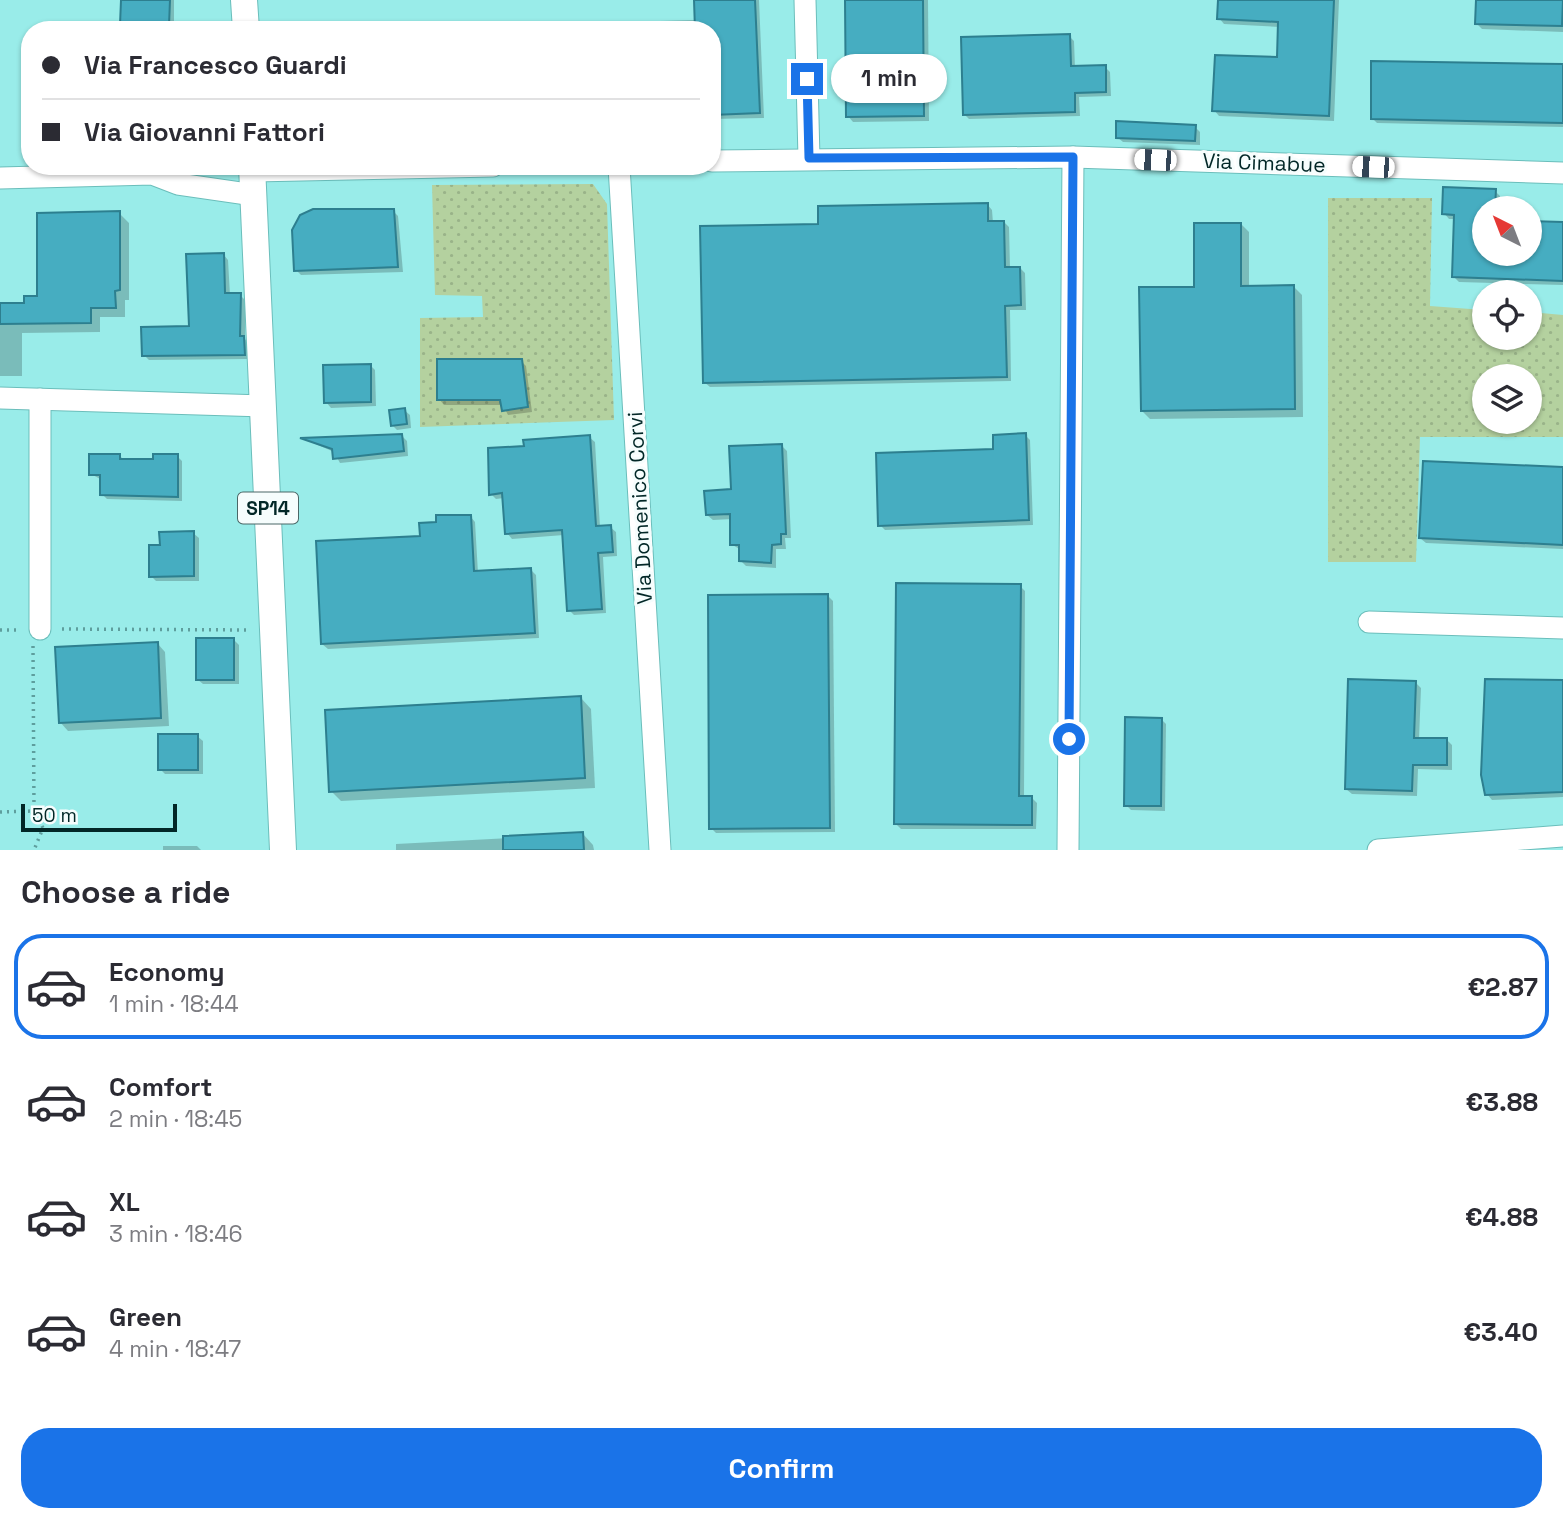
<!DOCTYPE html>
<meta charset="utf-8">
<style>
:root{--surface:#fff;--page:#f7f7f7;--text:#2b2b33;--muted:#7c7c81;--line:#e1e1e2;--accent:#1a73e8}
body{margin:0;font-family:"Space Grotesk",sans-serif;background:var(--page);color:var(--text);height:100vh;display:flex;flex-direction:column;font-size:26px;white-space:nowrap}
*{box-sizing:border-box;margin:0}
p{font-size:23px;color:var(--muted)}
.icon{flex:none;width:38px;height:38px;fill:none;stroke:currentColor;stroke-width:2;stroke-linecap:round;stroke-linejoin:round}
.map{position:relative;height:850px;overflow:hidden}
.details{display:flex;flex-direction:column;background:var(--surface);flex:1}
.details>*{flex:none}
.guide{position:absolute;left:21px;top:21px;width:700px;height:154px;border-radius:28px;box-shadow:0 2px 5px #0004;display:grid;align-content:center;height:154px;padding:0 21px;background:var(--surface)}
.needle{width:46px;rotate:318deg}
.buttons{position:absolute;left:1472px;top:196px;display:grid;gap:14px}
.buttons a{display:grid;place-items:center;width:70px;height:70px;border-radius:50%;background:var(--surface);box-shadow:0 2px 5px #0004;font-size:35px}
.scale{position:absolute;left:21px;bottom:18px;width:156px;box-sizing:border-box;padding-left:7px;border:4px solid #022727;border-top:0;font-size:19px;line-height:24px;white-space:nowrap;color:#022727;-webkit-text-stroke:5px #f6fdfd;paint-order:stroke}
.end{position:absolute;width:32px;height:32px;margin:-16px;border:9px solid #1a73e8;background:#fff;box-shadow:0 0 0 4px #fff}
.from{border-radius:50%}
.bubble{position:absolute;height:49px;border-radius:24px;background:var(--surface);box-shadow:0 2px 5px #0004;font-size:23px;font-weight:600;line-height:49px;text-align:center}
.car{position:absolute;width:21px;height:42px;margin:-21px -10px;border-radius:9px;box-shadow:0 0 5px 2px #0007;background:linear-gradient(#fff 24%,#345 0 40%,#fff 0 76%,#345 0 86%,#fff 0)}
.guide b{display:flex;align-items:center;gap:24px;height:66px;font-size:26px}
.guide b+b{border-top:2px solid var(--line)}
.guide i{width:18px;height:18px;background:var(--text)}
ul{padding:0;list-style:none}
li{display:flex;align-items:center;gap:21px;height:105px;margin:0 14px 10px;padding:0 7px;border:4px solid transparent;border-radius:28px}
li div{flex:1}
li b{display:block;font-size:26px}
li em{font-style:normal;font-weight:600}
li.on{border-color:var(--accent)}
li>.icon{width:63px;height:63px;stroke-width:1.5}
h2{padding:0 21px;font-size:32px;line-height:84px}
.button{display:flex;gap:14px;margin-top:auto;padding:14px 21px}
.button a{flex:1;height:80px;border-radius:28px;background:var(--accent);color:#fff;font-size:28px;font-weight:600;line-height:80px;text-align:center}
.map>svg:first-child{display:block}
.park{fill:url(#park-dots);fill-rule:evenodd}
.shadow{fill:#0003}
.building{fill:#46adc1;stroke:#2d7f8f;stroke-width:2}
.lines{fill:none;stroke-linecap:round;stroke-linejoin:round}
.minor-casing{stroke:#6bbebb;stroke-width:23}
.major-casing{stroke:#6bbebb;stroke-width:28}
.path{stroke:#5e9e9d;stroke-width:3.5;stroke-dasharray:2 5;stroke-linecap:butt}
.minor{stroke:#fff;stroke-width:21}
.major{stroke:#fff;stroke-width:26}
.route{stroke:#1a73e8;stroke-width:9}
.labels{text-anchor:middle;stroke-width:6;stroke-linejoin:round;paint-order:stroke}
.shield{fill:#f6fdfd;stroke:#4b6767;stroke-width:2}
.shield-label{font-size:19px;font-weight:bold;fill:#022727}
.street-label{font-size:21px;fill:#022727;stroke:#f6fdfd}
</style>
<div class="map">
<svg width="1563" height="850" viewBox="0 0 1563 850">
<defs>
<pattern id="park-dots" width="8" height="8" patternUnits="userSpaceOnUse" patternTransform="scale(1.75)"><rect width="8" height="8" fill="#b4d19f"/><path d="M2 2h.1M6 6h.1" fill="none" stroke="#99b389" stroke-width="1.8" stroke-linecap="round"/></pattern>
</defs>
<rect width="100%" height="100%" fill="#99ece9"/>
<!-- park -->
<g class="park">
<polygon points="593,184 607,204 614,420 420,427 420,318 483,317 482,296 435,295 432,185"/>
<path d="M1328 198H1432L1430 306 1484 310V338H1530V312L1563 315V437H1420L1416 562H1328ZM1484 376H1530V422H1484Z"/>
</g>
<!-- shadow -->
<g class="shadow">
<polygon points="123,0 174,0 174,30 127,30 122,24"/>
<polygon points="696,0 759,0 764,118 712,119 712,30 660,30 660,21 697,20"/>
<polygon points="845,0 928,0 929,121 853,122 848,116"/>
<polygon points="1219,0 1339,0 1334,121 1219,116 1214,110 1278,59 1280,27 1224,24 1219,18"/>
<polygon points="1477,0 1563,0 1563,32 1482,29 1477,24"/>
<polygon points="506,25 511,30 445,30"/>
<polygon points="1069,36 1074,41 1075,68 1105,67 1110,72 1111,96 1079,97 1080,116 969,119 964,114"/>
<polygon points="1563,66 1563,127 1377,123 1372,118"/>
<polygon points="1195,127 1200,132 1200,145 1123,142 1117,137"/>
<polygon points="1495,191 1500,196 1500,208 1484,208 1484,254 1530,254 1530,223 1563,224 1563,285 1459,282 1454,277 1456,219 1449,219 1444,213"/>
<polygon points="987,204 992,210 993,223 1004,222 1009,227 1010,268 1020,268 1025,273 1026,310 1010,310 1011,381 710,387 704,382"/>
<polygon points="393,211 398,216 403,272 301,275 296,270"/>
<polygon points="119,213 129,223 129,300 125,300 125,317 100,317 100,332 22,333 22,376 0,376 0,305 25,305 39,298"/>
<polygon points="1241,224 1249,232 1249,288 1294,287 1302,295 1303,417 1150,419 1142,411 1196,288"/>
<polygon points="223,254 228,260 230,295 240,295 245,300 245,339 248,343 249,359 149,360 144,355 191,328"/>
<polygon points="521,361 526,366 532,412 508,415 503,405 444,405 439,399"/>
<polygon points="370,365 375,370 376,406 331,408 326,402"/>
<polygon points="404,410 410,415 411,428 397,430 392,425"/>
<polygon points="1025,435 1030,440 1033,525 885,530 880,525 995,450"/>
<polygon points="402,436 407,441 408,456 340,463 334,452 304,439"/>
<polygon points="589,437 595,442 600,527 610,527 616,532 617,556 603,557 606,613 574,615 569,610 564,535 512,539 507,533 504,498 496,499 491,494 526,448"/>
<polygon points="782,446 787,451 791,538 785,538 786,549 776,549 776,568 746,566 741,561 741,550 731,544 732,519 713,520 707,515"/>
<polygon points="120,456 125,461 155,461 177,456 182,461 182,501 107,499 102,494 102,480 91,474"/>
<polygon points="1563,470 1563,549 1426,543 1420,538"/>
<polygon points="470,516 475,522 478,573 531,570 536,575 539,638 328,649 322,644 421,538"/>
<polygon points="193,533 199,538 199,581 156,581 151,576 161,547"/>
<polygon points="1020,586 1025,591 1024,798 1031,797 1037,803 1036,829 901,829 895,823"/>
<polygon points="828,596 833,601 835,832 716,833 711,828"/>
<polygon points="233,639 239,645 239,684 203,684 197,679"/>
<polygon points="157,643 165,652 169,726 68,731 60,722"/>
<polygon points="1563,682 1563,797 1492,800 1487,794"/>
<polygon points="1416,683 1421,688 1419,739 1447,740 1452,745 1452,770 1418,769 1417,796 1352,794 1346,789"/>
<polygon points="581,698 591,709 595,788 341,801 331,791"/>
<polygon points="1161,719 1166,724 1165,811 1131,810 1126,805"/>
<polygon points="197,736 203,741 203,774 165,774 160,769"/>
<polygon points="583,834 593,845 594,850 396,850 396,844"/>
<polygon points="163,846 197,846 201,850 163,850"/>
</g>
<!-- building -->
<g class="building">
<polygon points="121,0 170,0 169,26 120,25"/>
<polygon points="694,0 755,0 760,113 712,115 712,30 695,30"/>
<polygon points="845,0 923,0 924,116 846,117"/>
<polygon points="1218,0 1334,0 1329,116 1212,111 1215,55 1277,57 1278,22 1217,19"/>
<polygon points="1476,0 1563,0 1562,26 1475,24"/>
<polygon points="1070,34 1071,66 1106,65 1106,92 1075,93 1075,112 963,115 961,37"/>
<polygon points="1371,61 1563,64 1563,123 1371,119"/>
<polygon points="1116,121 1196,125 1195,141 1116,138"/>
<polygon points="1443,187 1496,189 1495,208 1484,208 1484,254 1530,254 1530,221 1563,222 1563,281 1452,277 1454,215 1442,214"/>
<polygon points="988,203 988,221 1004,221 1005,267 1020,267 1021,305 1005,306 1007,377 703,383 700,226 818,224 818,206"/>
<polygon points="313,209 394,209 398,267 294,271 292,230 300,215"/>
<polygon points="120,211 120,290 115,291 116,308 91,308 91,323 0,324 0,303 24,303 24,296 37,296 37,213"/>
<polygon points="1194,223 1241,223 1241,286 1294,285 1295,409 1141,411 1139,287 1194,287"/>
<polygon points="224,253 225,293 241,293 240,336 244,336 245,355 142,356 141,327 189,326 186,254"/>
<polygon points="437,359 522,359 528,407 502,411 500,400 437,400"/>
<polygon points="371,364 371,402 324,403 323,365"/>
<polygon points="405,408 407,424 391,426 389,410"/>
<polygon points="1026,433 1029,520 878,526 876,453 993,449 993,435"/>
<polygon points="402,434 404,451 333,459 332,449 300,438"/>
<polygon points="590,435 596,526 611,525 613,552 598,553 602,609 567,611 562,530 505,534 502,493 489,495 488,448 524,446 523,440"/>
<polygon points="782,444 786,534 781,534 781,544 772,545 771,563 739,561 739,545 730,545 730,514 706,515 704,491 731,489 729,446"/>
<polygon points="89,454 120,454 120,459 153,459 153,454 178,454 178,497 100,495 100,475 89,475"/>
<polygon points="1423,461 1563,467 1563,545 1419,538"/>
<polygon points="436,515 471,515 474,571 531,568 535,633 321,644 316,541 420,536 419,523 436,522"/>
<polygon points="194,531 194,576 149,577 149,545 160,545 159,532"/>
<polygon points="896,583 1021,584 1019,796 1032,796 1032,825 894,824"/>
<polygon points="828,594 830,828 709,829 708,595"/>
<rect x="196" y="638" width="38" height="42"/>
<polygon points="158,642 161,718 59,723 55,647"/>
<polygon points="1348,679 1416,681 1414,738 1447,738 1447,765 1413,765 1412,791 1345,789"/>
<polygon points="1485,679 1563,680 1563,792 1485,795 1481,775"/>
<polygon points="581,696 585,778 329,792 325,710"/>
<polygon points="1125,717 1162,718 1161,806 1124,806"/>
<rect x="158" y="734" width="40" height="36"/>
<polygon points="583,832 584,850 503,850 503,836"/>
</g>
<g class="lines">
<!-- minor casing -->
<g class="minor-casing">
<g id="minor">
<polyline points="805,0 809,158"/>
<polyline points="712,161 1073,157 1563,173"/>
<polyline points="619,166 660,850"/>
<polyline points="252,171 493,166"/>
<polyline points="0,178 152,174 178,184 254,195"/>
<polyline points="0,398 263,406"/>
<polyline points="40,399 40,629"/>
<polyline points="1369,622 1563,628"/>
<polyline points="1068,850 1073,157"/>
<polyline points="1378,850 1563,836"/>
</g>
</g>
<!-- major casing -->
<g class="major-casing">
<g id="major">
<polyline points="244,0 246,30"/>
<polyline points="252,166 283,850"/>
</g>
</g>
<!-- path -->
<g class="path">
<polyline points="62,629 250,630"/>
<polyline points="0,630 19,630"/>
<polyline points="33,646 34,811 43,828 34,850"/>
<polyline points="0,812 33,811"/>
</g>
<!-- minor -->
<use href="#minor" class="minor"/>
<!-- major -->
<use href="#major" class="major"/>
</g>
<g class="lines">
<!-- route -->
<polyline class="route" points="807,79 809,158 1073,157 1069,739"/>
</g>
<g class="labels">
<!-- shield labels -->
<rect class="shield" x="238" y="492.5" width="60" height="31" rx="5"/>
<g class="shield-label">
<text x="268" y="515">SP14</text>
</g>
<!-- street labels -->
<g class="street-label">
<text transform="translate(1264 163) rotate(2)" y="7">Via Cimabue</text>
<text transform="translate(640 508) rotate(-93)" y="7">Via Domenico Corvi</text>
</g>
</g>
</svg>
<div class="buttons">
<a><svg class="needle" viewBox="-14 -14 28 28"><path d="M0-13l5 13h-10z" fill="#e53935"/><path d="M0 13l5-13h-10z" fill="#7c7c81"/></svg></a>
<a><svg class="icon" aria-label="locate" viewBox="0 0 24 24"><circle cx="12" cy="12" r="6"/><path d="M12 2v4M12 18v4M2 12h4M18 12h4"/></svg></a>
<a><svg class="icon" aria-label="layers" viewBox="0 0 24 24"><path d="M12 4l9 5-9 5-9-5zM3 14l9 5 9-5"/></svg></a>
</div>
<div class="scale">50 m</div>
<i class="end from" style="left:1069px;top:739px"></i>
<i class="end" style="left:807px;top:79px"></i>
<div class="bubble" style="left:831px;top:54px;width:116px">1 min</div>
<i class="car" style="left:1155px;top:160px;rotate:272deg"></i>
<i class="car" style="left:1373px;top:167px;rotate:272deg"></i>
<div class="guide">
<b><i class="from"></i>Via Francesco Guardi</b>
<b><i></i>Via Giovanni Fattori</b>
</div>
</div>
<section class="details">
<h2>Choose a ride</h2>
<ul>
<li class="on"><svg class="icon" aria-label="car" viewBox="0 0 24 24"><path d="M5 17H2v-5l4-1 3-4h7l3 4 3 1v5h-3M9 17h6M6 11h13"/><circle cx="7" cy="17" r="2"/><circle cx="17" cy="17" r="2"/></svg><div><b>Economy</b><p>1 min · 18:44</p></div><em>€2.87</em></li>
<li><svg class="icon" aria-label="car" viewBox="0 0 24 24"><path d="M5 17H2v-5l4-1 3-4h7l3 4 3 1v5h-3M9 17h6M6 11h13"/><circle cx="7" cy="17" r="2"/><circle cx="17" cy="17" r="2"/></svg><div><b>Comfort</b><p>2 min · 18:45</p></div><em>€3.88</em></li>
<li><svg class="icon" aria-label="car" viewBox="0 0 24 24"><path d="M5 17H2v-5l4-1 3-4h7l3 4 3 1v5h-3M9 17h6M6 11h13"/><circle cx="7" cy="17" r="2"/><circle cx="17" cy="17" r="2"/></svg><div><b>XL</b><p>3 min · 18:46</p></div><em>€4.88</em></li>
<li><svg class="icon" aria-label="car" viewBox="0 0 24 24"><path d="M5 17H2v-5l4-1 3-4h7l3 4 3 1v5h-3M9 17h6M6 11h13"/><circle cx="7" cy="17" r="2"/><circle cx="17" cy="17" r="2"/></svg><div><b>Green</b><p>4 min · 18:47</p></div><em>€3.40</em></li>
</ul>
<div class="button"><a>Confirm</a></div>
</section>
